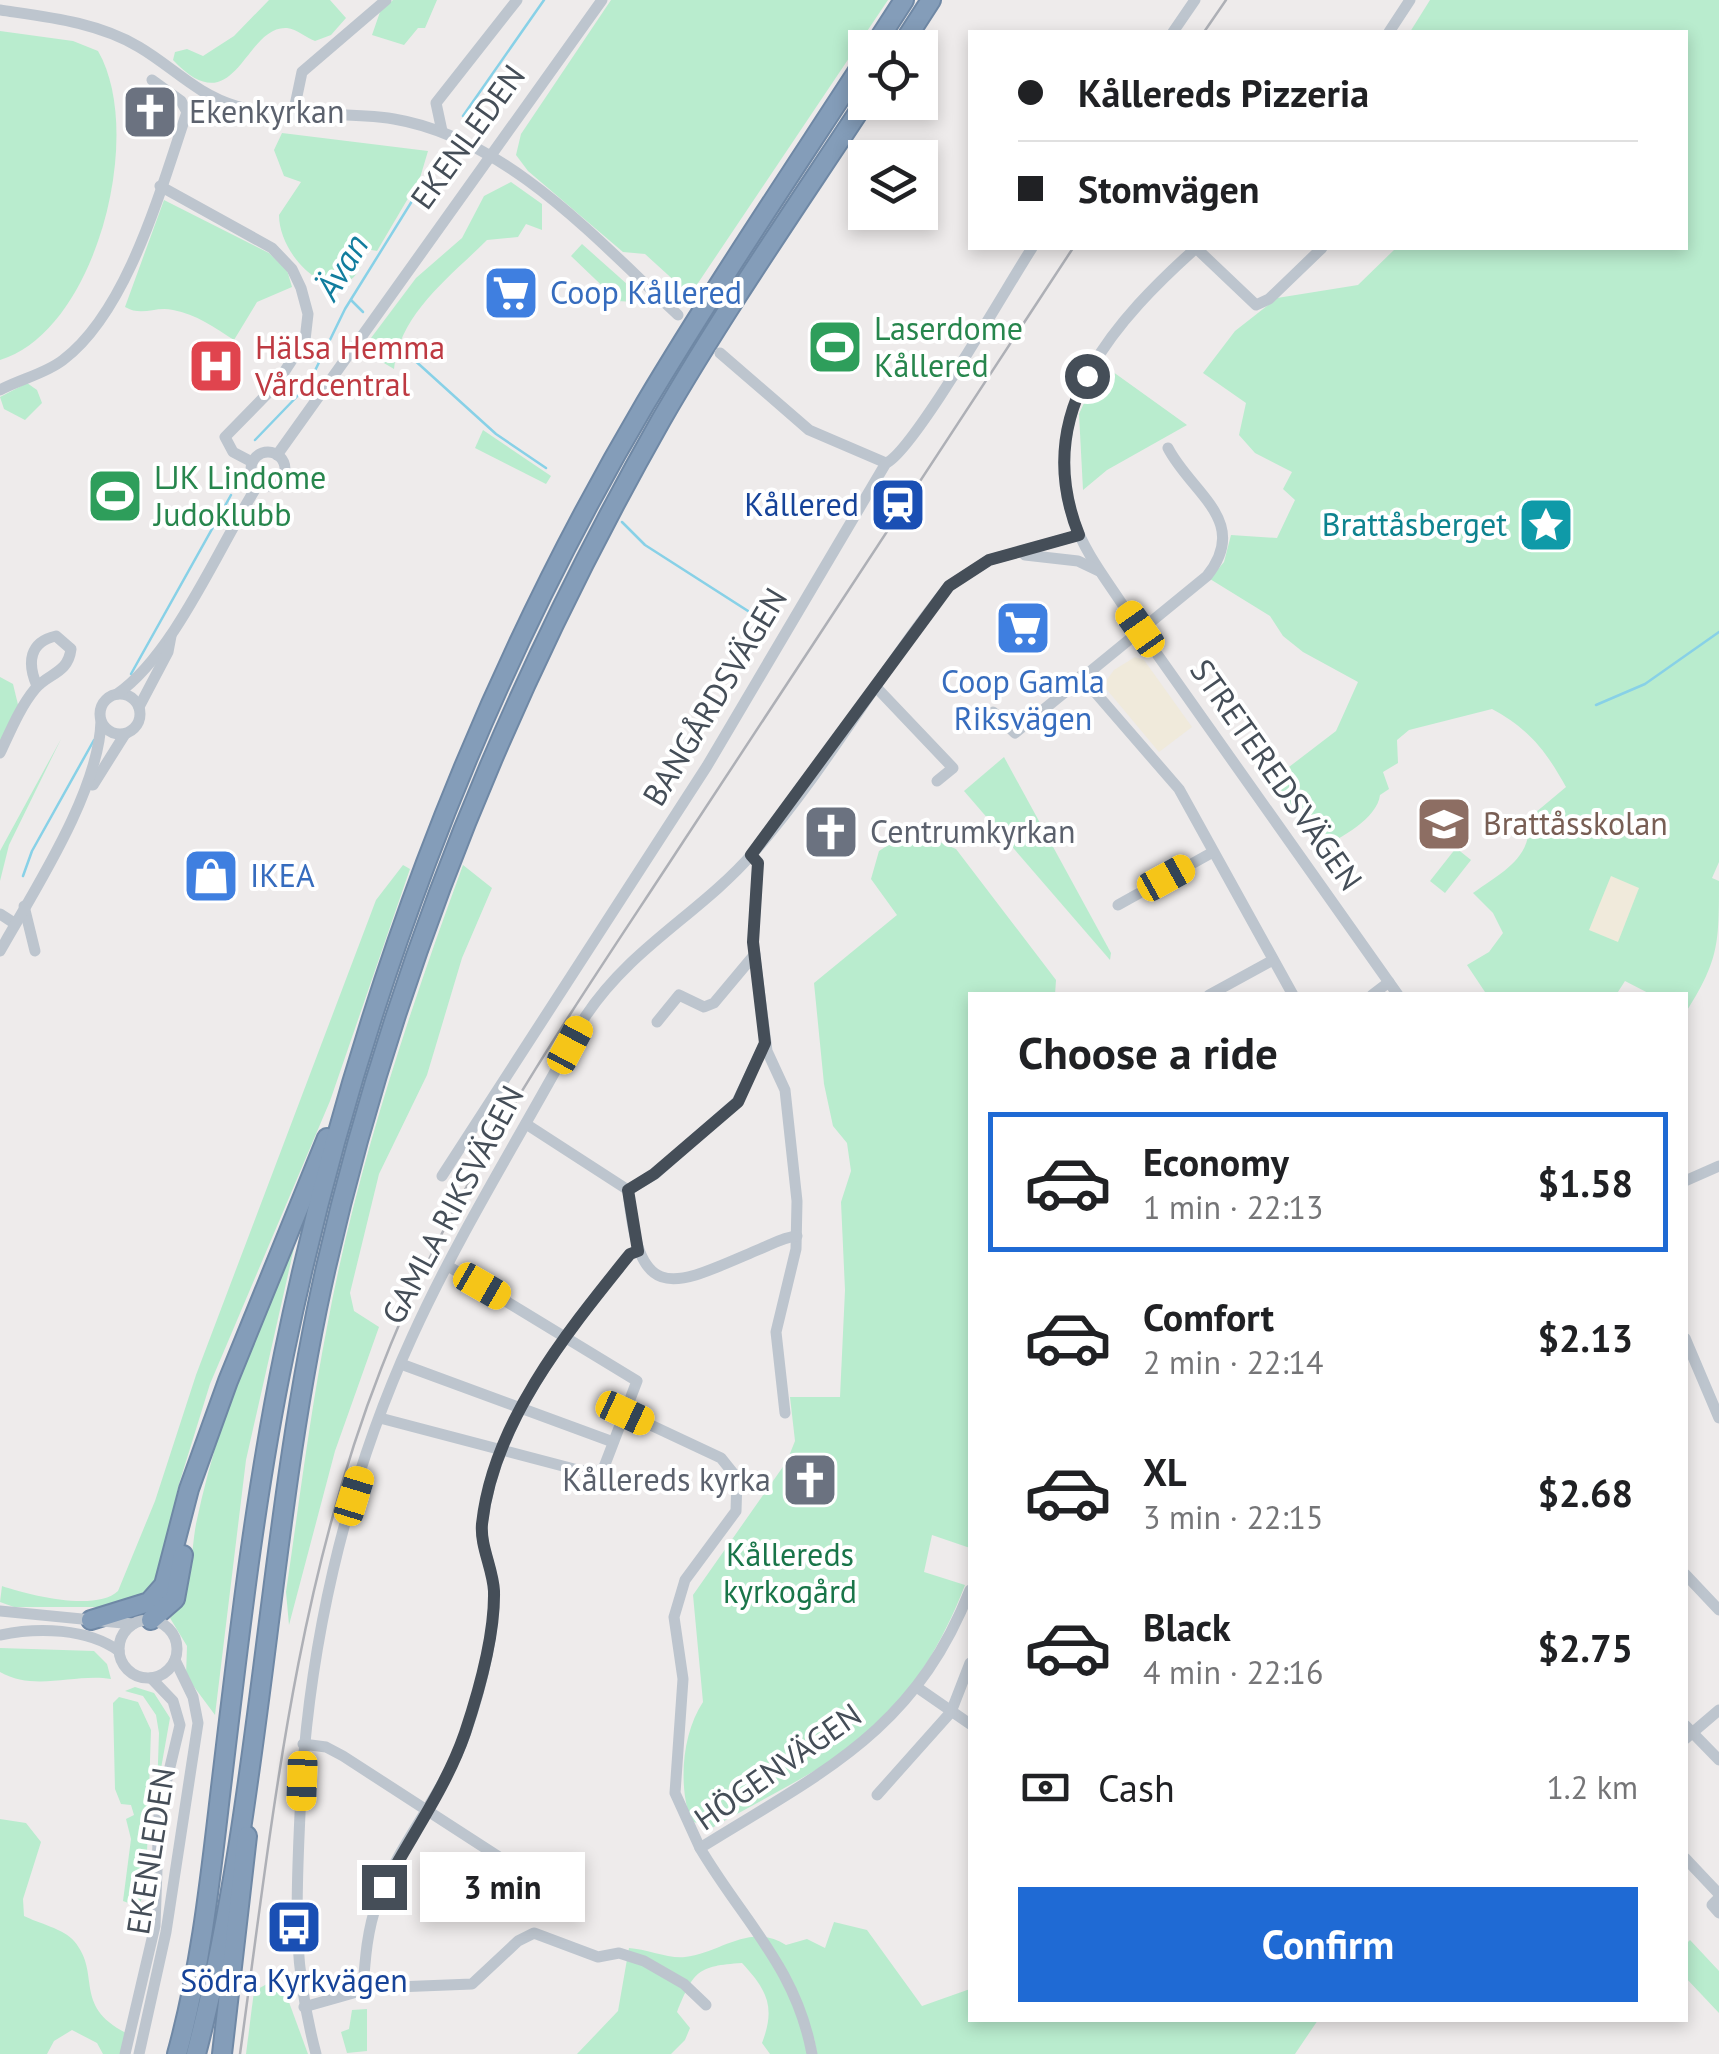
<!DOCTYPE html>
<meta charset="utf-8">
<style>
:root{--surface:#fff;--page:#f2f2f2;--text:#202124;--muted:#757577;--line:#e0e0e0;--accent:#1f6ad4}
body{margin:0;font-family:"PT Sans",sans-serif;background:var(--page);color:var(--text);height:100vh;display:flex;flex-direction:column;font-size:38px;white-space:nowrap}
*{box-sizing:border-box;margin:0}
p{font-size:32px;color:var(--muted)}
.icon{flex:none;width:55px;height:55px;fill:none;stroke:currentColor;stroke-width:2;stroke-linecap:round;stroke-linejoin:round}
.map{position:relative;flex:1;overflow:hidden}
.drawer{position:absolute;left:968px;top:992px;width:720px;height:1030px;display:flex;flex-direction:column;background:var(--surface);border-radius:0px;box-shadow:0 5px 15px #0003}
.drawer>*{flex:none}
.hud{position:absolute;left:968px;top:30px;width:720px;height:220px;border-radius:0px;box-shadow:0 5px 15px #0003;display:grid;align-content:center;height:220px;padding:0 50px;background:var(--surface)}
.fabs{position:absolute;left:848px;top:30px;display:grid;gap:20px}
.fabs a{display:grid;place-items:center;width:90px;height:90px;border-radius:0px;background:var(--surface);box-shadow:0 5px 15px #0003;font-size:50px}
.end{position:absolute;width:45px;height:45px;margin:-22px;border:12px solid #454e58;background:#fff;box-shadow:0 0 0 5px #fff}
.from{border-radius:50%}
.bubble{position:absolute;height:70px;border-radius:0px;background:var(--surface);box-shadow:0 5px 15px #0003;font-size:32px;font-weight:600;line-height:70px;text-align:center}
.car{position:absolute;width:30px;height:60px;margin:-30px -15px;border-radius:12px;box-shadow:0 0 8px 2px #0007;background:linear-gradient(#f5c518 24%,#345 0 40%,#f5c518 0 76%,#345 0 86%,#f5c518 0)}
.hud b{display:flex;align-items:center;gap:35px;height:95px;font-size:38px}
.hud b+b{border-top:2px solid var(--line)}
.hud i{width:25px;height:25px;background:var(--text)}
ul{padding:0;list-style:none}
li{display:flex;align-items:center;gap:30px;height:140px;margin:0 20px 15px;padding:0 30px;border:5px solid transparent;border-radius:0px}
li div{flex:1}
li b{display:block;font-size:38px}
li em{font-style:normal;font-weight:600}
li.active{border-color:var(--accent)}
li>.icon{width:90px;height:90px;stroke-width:1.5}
h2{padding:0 50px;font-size:45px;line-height:120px}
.pay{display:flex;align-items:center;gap:25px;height:110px;padding:0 50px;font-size:38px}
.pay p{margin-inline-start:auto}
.button{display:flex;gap:20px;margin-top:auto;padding:20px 50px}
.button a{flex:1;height:115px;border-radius:0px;background:var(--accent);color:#fff;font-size:40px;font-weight:600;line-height:115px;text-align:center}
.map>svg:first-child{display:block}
.green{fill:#b9ecce}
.sand{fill:#f0eadb}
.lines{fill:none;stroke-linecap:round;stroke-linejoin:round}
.stream{stroke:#88d1e7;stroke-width:2.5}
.highway-casing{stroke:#6f88a5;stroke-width:22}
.minor{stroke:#bdc5ce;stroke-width:11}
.highway{stroke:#849db9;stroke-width:18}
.rail{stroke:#aeb0b6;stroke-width:2.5}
.route{stroke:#454e58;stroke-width:12}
.labels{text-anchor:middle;stroke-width:8;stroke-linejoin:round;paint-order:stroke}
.worship-label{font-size:32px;fill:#5b616d;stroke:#fff;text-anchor:start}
.street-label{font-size:32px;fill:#454e58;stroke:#fff}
.shop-label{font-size:32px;fill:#366cbe;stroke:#fff;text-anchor:start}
.leisure-label{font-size:32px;fill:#27864d;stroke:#fff;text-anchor:start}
.health-label{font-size:32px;fill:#be3a42;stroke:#fff;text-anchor:start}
.transit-label{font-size:32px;fill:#164399;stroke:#fff;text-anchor:end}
.culture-label{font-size:32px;fill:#0d838f;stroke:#fff;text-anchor:end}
.education-label{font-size:32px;fill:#785e54;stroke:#fff;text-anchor:start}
.park-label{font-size:32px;fill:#197549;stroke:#fff}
.water-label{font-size:35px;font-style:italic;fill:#117d9e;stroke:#fff}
</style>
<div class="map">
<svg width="1719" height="2054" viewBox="0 0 1719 2054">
<rect width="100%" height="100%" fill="#eeebeb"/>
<!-- green -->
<g class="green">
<path d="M269 0H330L346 18 331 35 315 41C306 38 297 29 287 28 244 25 236 127 173 60L175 52 187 49 203 56 234 36Z"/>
<polygon points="393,0 437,0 425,28 418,28 404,45 372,35 380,12"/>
<polygon points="611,0 888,0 690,295 645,254 623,252 528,171 516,155 521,134"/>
<path d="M1430 0H1719V862L1712 878 1719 881C1719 945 1719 960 1685 1014V995H1652L1625 981 1616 995H1487L1467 965 1489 952 1503 933 1493 913 1473 893C1502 872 1533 858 1529 818L1566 787C1546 751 1529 729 1492 709L1409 730 1397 740 1398 763 1383 772 1389 789 1380 795C1377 819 1341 837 1322 848L1272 780 1336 731 1358 682 1303 652 1283 636 1270 616 1210 579 1224 562 1231 535 1277 538 1295 500 1283 489 1292 472 1255 453 1239 435 1246 403 1203 373 1235 331 1277 298 1358 285 1396 248H1685V32H1410Z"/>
<path d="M0 31 73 41 98 51C146 134 96 331 0 360Z"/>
<path d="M282 133 428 151 420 178 377 251 366 249C352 324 279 264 279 215L301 182 284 176 274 150Z"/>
<path d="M511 182 542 204V230L526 224 518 237 487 240C450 277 399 314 394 369L362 350 416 278 462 238 484 196Z"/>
<path d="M164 200 269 253 287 270 292 287 257 302 234 340C215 328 196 314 173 310 155 306 142 317 125 307Z"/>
<polygon points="582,244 637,293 634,302 618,301 571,256"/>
<polygon points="1102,364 1187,425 1107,470 1083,490 1079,414"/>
<polygon points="27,383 37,390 42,403 25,420 4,409 0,397"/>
<polygon points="483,430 551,476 546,484 475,448"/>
<polygon points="0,677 13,684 20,713 0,750"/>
<polygon points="61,739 9,845 0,881 0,851"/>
<polygon points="1004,757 1111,953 1110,960 964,791"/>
<path d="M921 834 956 849 1056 980 1055 995H970V1548L932 1535 924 1572 965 1585C944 1640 910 1699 864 1737 824 1770 758 1801 712 1828L691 1821C678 1785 682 1734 703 1702L693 1595 787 1461 795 1441 790 1397H840L845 1290 841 1202 851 1171 847 1143 833 1126 824 1084 814 983 897 915 871 879 879 851 902 836Z"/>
<polygon points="1456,848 1471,860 1445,893 1430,881"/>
<path d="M403 865 410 869 330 1101 210 1384 179 1484 158 1577 139 1598 107 1607H14L0 1602 2 1586C28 1595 96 1612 118 1591L155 1501 196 1375 376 900Z"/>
<path d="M463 865 492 888 462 958 427 1075 379 1174 350 1293 354 1311 379 1327 335 1451 289 1625 286 1592C299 1504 310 1414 327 1327 356 1170 408 1015 463 865Z"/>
<path d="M287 1246 294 1248 246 1460 215 1715 186 1676 187 1646 170 1618C191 1601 191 1551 196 1524 216 1428 252 1338 287 1246Z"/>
<path d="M0 1648 94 1651 107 1664 111 1679C75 1673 35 1692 0 1672Z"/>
<polygon points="135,1687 154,1693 170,1718 157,1791 159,1733 156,1715 143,1696 125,1691"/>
<polygon points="119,1697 138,1702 151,1730 146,1884 139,1907 123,1901 131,1839 126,1819 134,1815 131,1805 121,1804 115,1789 113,1703"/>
<path d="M0 1819 26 1823 41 1842 23 1899 24 1916C38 1923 64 1929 74 1941 102 1974 72 2005 126 2033L121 2054H103L97 2043 72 2030 54 2041 47 2054H0Z"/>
<path d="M834 1922 867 1930 922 2006 970 1989V2020H1318L1295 2054H817L814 2038 810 2054H770L762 2043C776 2007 767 1990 742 1963 697 1966 694 1971 677 2012L690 2028 685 2040 671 2054H577L618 2011 629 1948C646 1949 669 1959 685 1957 721 1953 750 1922 786 1945L807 1939 825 1948Z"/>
<polygon points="1690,1940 1719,1971 1719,2013 1685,1977 1685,1945"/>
<polygon points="267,1984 286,1994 308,2054 246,2054 254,1991"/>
<polygon points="367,2009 367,2051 347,2053 341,2032 349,2029 352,2010"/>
</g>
<!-- sand -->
<g class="sand">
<polygon points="1135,657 1144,660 1192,727 1159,752 1103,685 1114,670"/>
<polygon points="1611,876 1639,888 1618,942 1589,930"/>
</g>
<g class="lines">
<!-- stream -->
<g class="stream">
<polyline points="463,116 544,0"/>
<polyline points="351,300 363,312"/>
<polyline points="411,357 496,434 546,468"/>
<polyline points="255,440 308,385 345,309 435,164"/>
<polyline points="622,522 645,545 773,627"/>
<polyline points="131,674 231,495"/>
<polyline points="1596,705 1645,684 1719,632"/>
<polyline points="23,876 32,851 94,740"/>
</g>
<!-- highway casing -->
<g class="highway-casing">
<g id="highway">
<polyline points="873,48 904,0"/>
<polyline points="900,48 931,0"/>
<polyline points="91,1620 149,1602 164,1585 189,1489 228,1381 327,1138"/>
<polyline points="151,1620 175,1599 183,1555"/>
<path d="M177 2054C202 1964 211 1871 222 1779 239 1637 255 1494 284 1354 353 1021 472 697 645 404 715 287 791 174 865 60"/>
<path d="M196 2054C263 1797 267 1526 326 1267 394 970 511 685 661 420 724 311 796 207 865 102"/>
<polyline points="222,2054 247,1836"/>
</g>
</g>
<!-- minor -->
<g class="minor">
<path d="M0 10C47 17 97 22 139 47 173 67 196 94 236 106 287 121 342 110 394 119 507 138 597 240 678 315"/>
<polyline points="1173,32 1195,0"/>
<polyline points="1389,32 1410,0"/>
<polyline points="293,115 302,72 386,0"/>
<polyline points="442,131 436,103 517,0"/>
<polyline points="160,186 272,248 292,269 301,288 308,314 305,340 275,386 225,437 233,452 252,462"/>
<path d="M1196 248C1118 318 1035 408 1074 521 1085 554 1109 583 1128 613L1398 995"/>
<polyline points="1196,248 1256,305 1269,299 1322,248"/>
<polyline points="720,353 809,430 886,463"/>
<path d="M0 390C20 379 45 374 63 360 128 311 161 188 187 112L181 101 152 80"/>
<circle cx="268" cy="469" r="17"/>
<polyline points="277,455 602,0"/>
<polyline points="1025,555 1078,561 1099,571"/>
<polyline points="1081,676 1179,789 1293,995"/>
<polyline points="875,686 953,768 937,781"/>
<circle cx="120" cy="714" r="20"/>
<path d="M117 694C175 654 220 544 259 483"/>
<polyline points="139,707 168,652 171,636"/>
<path d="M993 712 1015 733 1207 576C1251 521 1191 493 1168 448"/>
<path d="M0 753C10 732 20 707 35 689 48 673 68 674 71 649L56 636C29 642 27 663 37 686"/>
<polyline points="93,785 125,734"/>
<polyline points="751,855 758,863 753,942 767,1051 785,1090 797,1201 796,1249 776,1332 785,1413"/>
<polyline points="1118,905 1213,852"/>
<polyline points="24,906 35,951"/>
<polyline points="0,914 14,923"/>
<path d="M0 951C35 889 99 791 101 721"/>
<polyline points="1209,995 1273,960"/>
<polyline points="1372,995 1389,982"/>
<polyline points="657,1022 679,995 704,1007 714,1003 755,954"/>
<path d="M526 1124 628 1190C639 1309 673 1286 760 1249 772 1244 784 1237 797 1236"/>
<path d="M442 1176 707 766 886 463C913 452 1009 283 1032 248"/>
<polyline points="1685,1181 1719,1166"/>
<polyline points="628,1190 655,1174 737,1102 765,1043"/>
<polyline points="1685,1338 1719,1418"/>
<polyline points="401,1364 613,1442"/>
<polyline points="625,1413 721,1458 737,1478 736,1511 685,1580 674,1617 683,1679 675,1793 700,1848"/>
<polyline points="380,1418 578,1470 596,1473 604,1467 637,1381 448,1266"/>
<polyline points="1685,1574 1719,1610"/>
<polyline points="0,1611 133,1624"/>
<circle cx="148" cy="1649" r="29"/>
<path d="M0 1635C38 1627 87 1628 119 1651"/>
<polyline points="918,1688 970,1724"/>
<polyline points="1685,1725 1719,1760"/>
<polyline points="1685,1739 1719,1710"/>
<polyline points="303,1744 326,1747 343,1756 516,1868"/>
<polyline points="877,1795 951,1712 970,1663"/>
<polyline points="1685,1858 1719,1894"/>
<polyline points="1719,1898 1712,1905 1719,1913"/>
<path d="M363 1990C365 1959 367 1930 378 1900 400 1841 445 1793 466 1732 480 1691 495 1634 494 1591 493 1568 480 1546 482 1524 495 1421 567 1332 630 1254L638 1251"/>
<polyline points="304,2007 371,1988 472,1984 518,1941 534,1933 598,1957 619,1953 644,1961 684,1984 706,2005"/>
<polyline points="125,2054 155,1926 159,1813 180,1725 173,1701 151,1678"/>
<polyline points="139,2054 166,1932 198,1723 193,1697 175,1660"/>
<path d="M316 2054C292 1962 296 1907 300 1814 307 1651 344 1486 412 1337 462 1227 528 1124 585 1017 632 946 700 914 754 852 826 770 880 671 949 586L989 560 1079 535"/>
<path d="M812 2054C796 1967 743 1921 700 1848 822 1772 914 1732 970 1590"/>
</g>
<!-- highway -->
<use href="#highway" class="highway"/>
<!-- rail -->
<g class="rail">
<polyline points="1204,32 1226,0"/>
<path d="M240 2054C272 1823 295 1589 381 1369 454 1179 572 1012 683 842 813 644 944 446 1073 248"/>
</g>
</g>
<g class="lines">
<!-- route -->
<path class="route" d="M384 1887C411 1836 446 1788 465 1733 479 1691 495 1635 494 1591 493 1569 480 1546 482 1524 493 1422 568 1331 630 1254L638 1251 628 1190 654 1174 738 1102 765 1043 753 942 758 863 751 855 949 586 989 560 1079 535C1057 480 1059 428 1087 376"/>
</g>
<!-- icons -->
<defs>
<g id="church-square" transform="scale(2.875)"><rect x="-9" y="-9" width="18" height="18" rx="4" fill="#6b7280" stroke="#fff"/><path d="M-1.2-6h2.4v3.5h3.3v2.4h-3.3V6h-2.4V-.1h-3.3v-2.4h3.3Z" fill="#fff"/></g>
<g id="supermarket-square" transform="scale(2.875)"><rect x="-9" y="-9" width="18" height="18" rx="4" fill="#3f7fe0" stroke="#fff"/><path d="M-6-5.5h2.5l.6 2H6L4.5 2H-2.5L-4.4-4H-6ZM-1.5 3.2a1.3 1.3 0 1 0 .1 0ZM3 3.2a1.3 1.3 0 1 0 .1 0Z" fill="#fff"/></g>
<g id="stadium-square" transform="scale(2.875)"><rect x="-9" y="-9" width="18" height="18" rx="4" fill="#2e9e5b" stroke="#fff"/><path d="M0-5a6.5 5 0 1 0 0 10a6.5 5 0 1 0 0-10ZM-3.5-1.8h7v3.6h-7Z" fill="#fff"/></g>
<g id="hospital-square" transform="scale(2.875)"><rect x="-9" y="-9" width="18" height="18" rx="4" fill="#e0444e" stroke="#fff"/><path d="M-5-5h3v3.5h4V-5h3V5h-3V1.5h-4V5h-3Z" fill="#fff"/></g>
<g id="station-square" transform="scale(2.875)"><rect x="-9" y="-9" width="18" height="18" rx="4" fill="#1a4fb4" stroke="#fff"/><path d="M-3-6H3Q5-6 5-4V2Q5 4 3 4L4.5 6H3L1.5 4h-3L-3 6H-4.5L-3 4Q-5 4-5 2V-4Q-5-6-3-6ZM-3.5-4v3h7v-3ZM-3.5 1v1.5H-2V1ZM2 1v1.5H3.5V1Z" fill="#fff"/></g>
<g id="sight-square" transform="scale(2.875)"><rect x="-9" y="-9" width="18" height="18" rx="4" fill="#0f9aa8" stroke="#fff"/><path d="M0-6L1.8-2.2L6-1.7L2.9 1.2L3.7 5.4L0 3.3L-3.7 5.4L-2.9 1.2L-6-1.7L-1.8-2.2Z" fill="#fff"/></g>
<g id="school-square" transform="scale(2.875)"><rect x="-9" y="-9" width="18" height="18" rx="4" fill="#8d6e63" stroke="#fff"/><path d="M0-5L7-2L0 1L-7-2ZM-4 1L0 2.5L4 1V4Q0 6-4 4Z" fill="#fff"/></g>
<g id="shop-square" transform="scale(2.875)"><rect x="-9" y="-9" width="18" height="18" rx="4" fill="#3f7fe0" stroke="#fff"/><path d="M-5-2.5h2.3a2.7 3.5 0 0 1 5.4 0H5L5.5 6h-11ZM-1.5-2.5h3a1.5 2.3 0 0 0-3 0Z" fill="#fff"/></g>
<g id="bus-square" transform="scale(2.875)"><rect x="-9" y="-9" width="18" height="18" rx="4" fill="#1a4fb4" stroke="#fff"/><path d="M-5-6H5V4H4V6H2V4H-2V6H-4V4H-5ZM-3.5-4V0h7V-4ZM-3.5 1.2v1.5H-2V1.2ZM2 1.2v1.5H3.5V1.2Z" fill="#fff"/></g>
</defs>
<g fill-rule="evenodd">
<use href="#church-square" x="150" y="112"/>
<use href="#supermarket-square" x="511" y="293"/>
<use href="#stadium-square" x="835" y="347"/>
<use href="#hospital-square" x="216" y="366"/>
<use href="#stadium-square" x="115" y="496"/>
<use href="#station-square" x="898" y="505"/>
<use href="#sight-square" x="1546" y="525"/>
<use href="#supermarket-square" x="1023" y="628"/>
<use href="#school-square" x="1444" y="824"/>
<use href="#church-square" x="831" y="832"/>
<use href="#shop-square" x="211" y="876"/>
<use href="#church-square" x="810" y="1480"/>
<use href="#bus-square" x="294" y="1927"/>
</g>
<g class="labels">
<!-- worship labels -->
<g class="worship-label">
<text x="189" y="123">Ekenkyrkan</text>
<text x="870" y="843">Centrumkyrkan</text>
<text x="771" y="1491" text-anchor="end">Kållereds kyrka</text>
</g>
<!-- street labels -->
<g class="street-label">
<text transform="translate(468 137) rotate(-54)" y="11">EKENLEDEN</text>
<text transform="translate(715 697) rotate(-59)" y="11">BANGÅRDSVÄGEN</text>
<text transform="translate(1276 775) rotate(55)" y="11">STRETEREDSVÄGEN</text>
<text transform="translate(453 1205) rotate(-62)" y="11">GAMLA RIKSVÄGEN</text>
<text transform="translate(778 1767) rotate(-35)" y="11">HÖGENVÄGEN</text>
<text transform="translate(151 1851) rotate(-81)" y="11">EKENLEDEN</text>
</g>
<!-- shop labels -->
<g class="shop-label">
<text x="550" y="304">Coop Kållered</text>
<text x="1023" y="693" text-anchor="middle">Coop Gamla<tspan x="1023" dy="37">Riksvägen</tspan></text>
<text x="250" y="887">IKEA</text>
</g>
<!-- leisure labels -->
<g class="leisure-label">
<text x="874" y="340">Laserdome<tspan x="874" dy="37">Kållered</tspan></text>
<text x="154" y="489">LJK Lindome<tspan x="154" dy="37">Judoklubb</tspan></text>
</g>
<!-- health labels -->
<g class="health-label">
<text x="255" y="359">Hälsa Hemma<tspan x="255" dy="37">Vårdcentral</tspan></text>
</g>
<!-- transit labels -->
<g class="transit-label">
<text x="859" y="516">Kållered</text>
<text x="294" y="1992" text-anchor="middle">Södra Kyrkvägen</text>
</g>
<!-- culture labels -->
<g class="culture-label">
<text x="1507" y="536">Brattåsberget</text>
</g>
<!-- education labels -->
<g class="education-label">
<text x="1483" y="835">Brattåsskolan</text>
</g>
<!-- park labels -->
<g class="park-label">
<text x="790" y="1566">Kållereds<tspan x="790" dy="37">kyrkogård</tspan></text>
</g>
<!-- water labels -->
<g class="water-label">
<text transform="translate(342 267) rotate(-59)" y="12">Ävan</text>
</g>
</g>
</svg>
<div class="fabs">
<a><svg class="icon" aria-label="locate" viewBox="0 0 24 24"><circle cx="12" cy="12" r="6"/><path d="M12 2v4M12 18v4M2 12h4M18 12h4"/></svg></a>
<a><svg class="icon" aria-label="layers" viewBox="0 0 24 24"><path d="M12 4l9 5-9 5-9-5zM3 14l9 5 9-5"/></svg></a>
</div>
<i class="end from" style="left:1087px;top:376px"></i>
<i class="end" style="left:384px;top:1887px"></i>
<div class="bubble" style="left:420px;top:1852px;width:165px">3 min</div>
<i class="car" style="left:1140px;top:629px;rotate:325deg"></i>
<i class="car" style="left:1166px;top:878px;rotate:61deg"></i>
<i class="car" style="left:570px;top:1045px;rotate:28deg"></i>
<i class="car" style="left:482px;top:1286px;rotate:120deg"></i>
<i class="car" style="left:625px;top:1413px;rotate:115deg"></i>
<i class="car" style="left:354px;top:1496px;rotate:17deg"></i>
<i class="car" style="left:302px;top:1781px;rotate:182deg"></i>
<div class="hud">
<b><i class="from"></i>Kållereds Pizzeria</b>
<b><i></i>Stomvägen</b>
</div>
<section class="drawer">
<h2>Choose a ride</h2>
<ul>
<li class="active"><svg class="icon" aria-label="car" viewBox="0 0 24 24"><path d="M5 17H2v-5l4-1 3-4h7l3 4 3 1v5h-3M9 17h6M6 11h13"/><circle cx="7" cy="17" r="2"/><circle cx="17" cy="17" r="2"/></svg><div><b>Economy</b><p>1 min · 22:13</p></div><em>$1.58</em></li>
<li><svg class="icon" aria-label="car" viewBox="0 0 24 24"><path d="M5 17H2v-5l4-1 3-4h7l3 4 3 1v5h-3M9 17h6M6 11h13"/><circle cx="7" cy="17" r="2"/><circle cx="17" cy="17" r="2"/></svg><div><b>Comfort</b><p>2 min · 22:14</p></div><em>$2.13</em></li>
<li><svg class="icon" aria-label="car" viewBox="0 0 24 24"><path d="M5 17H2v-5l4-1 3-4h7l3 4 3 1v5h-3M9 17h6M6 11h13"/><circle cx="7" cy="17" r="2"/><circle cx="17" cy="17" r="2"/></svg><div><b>XL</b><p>3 min · 22:15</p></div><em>$2.68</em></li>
<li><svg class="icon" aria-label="car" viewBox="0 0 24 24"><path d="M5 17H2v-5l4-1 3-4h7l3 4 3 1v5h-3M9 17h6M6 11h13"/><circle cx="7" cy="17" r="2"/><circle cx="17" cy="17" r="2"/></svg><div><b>Black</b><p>4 min · 22:16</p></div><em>$2.75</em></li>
</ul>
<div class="pay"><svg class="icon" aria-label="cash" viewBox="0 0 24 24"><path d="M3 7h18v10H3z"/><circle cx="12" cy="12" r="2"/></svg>Cash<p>1.2 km</p></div>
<div class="button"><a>Confirm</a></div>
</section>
</div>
